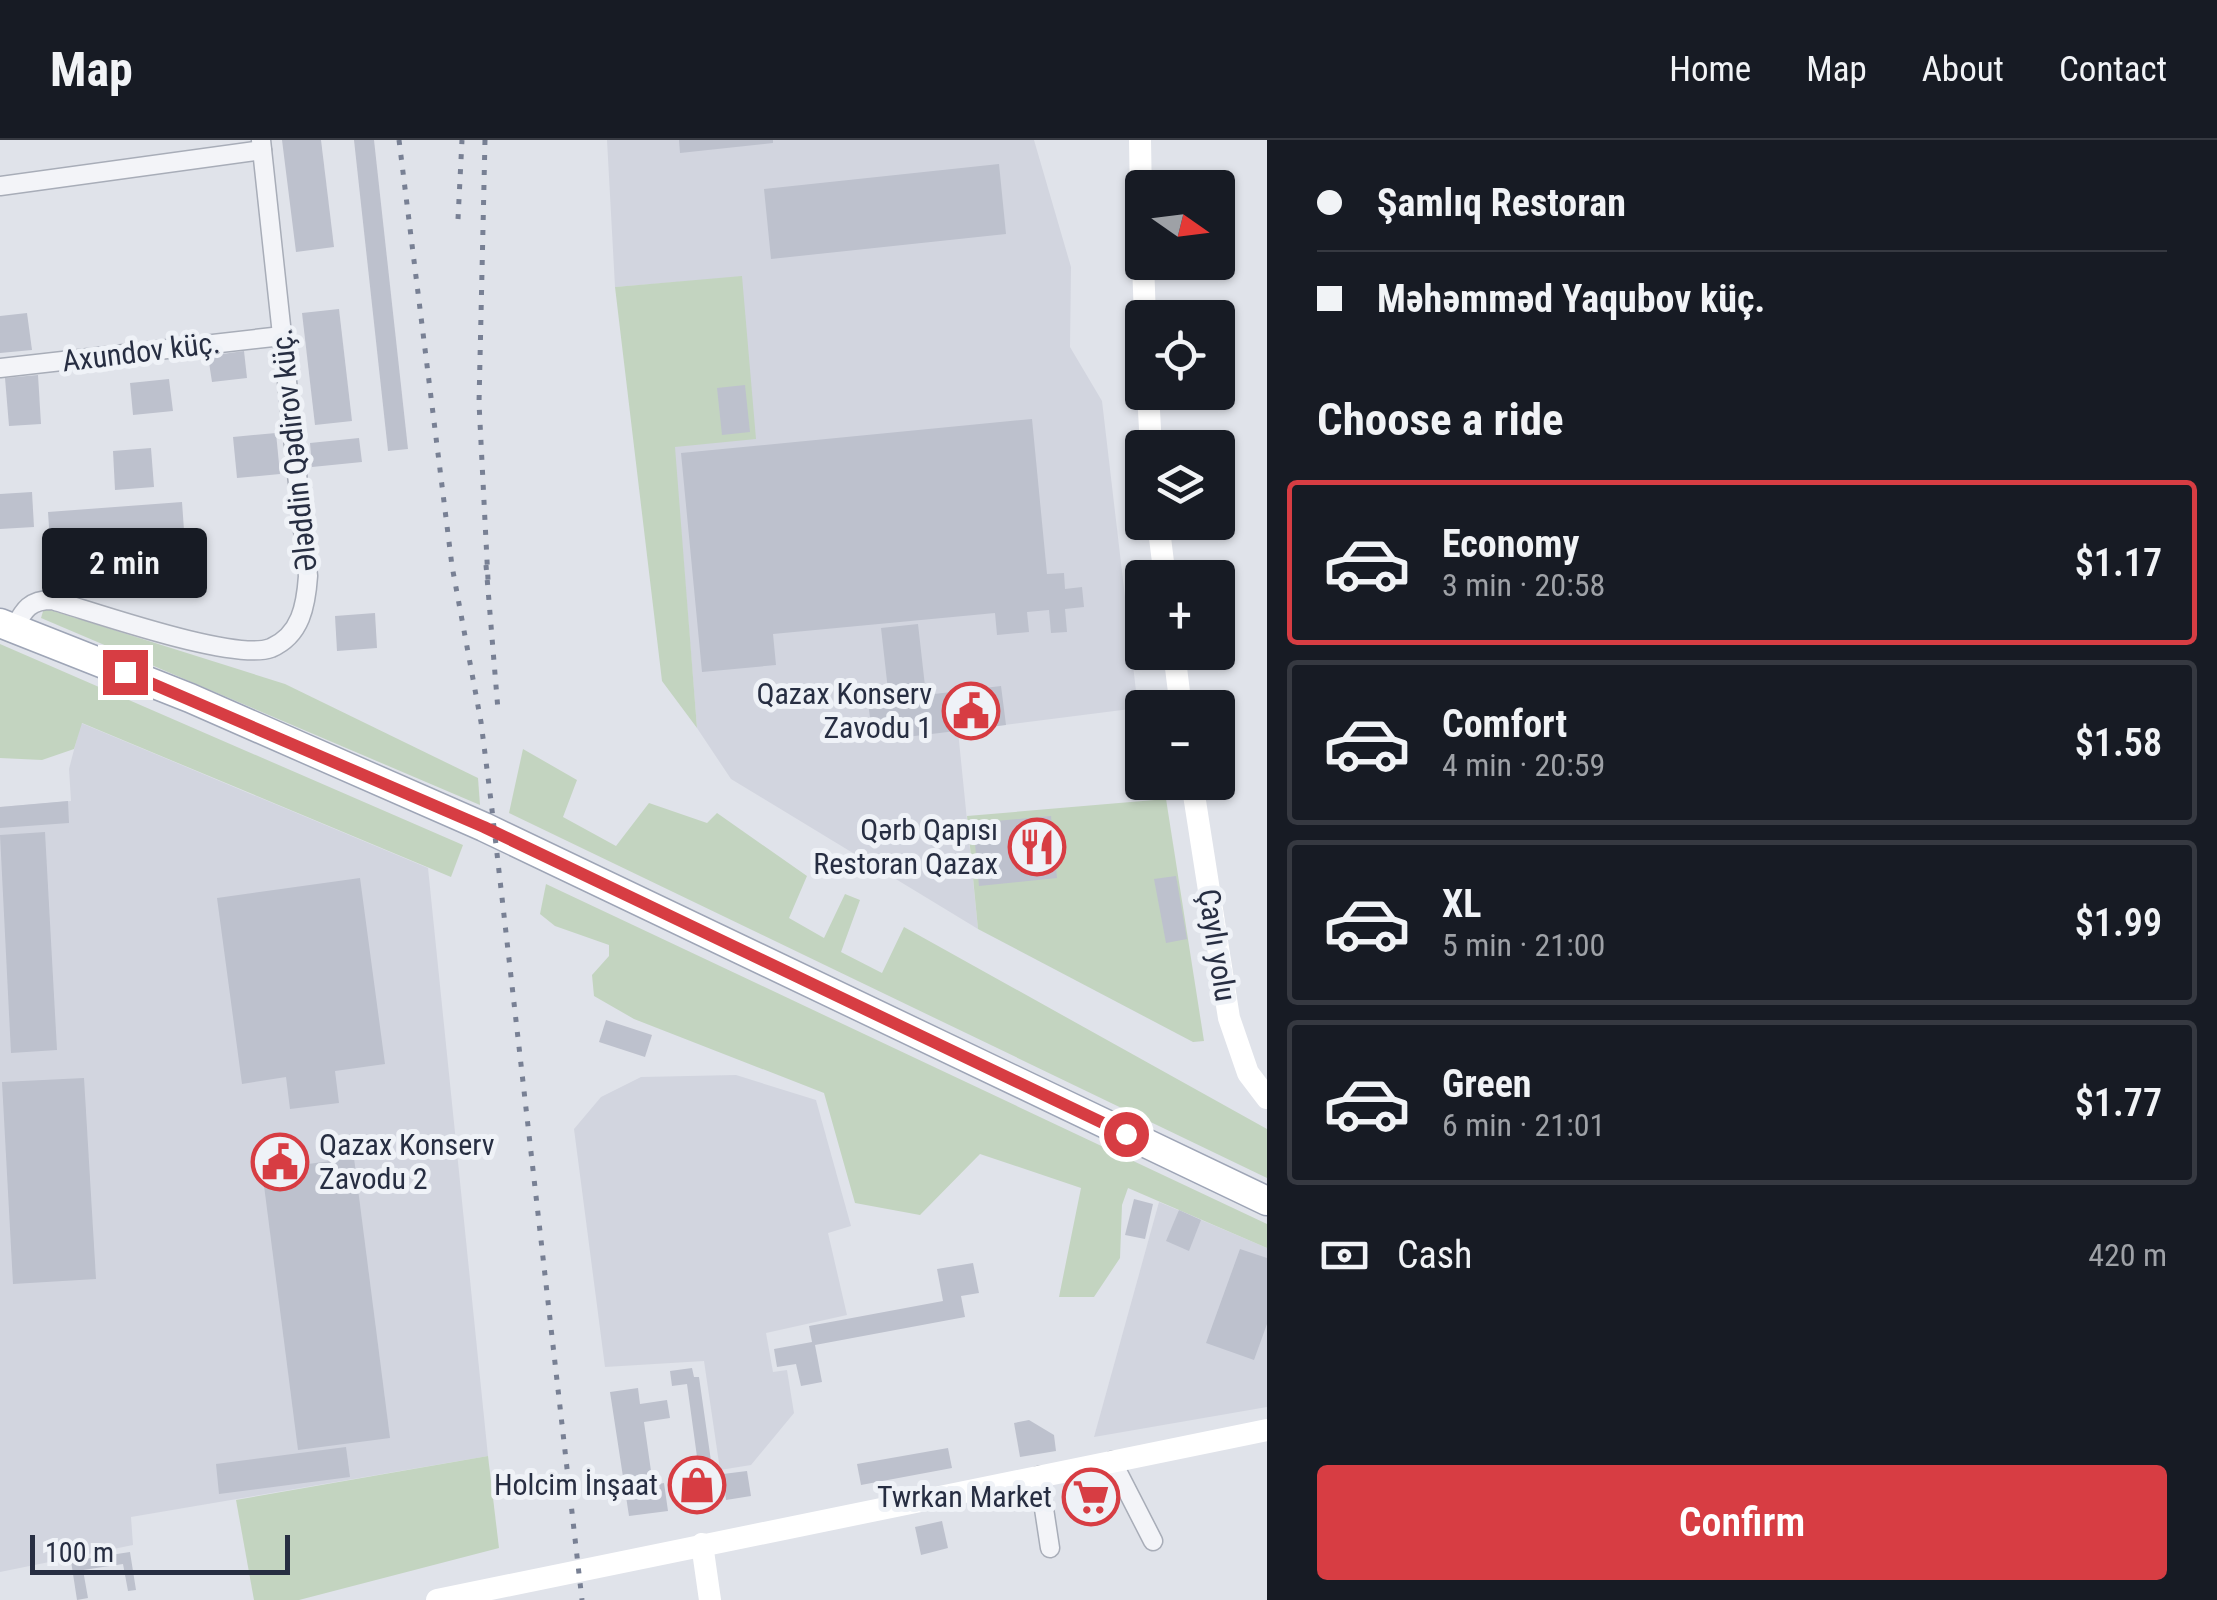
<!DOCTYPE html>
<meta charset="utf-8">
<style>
:root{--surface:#171b24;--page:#20242c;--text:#f1f3f6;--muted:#9ea1a6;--line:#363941;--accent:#d73d43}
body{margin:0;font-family:"Roboto Condensed",sans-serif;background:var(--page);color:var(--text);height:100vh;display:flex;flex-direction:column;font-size:38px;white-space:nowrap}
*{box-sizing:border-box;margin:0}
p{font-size:32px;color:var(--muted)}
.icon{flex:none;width:55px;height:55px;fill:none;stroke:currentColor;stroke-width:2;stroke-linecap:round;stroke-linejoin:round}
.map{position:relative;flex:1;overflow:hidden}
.panel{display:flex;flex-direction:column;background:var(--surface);width:950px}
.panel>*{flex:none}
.top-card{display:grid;align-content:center;height:220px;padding:0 50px;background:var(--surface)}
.needle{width:65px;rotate:104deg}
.controls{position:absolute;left:1125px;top:30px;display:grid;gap:20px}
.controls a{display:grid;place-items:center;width:110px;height:110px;border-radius:10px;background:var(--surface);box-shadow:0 2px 8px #0004;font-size:50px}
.scale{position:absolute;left:30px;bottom:25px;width:260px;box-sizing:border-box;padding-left:10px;border:5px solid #272e42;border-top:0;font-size:28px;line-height:35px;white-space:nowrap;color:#272e42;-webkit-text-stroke:8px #eff2f7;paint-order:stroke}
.end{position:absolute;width:45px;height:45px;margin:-22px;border:12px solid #d73d43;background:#fff;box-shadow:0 0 0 5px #fff}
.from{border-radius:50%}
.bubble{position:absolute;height:70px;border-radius:10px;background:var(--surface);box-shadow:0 2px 8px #0004;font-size:32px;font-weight:600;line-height:70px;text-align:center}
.top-card b{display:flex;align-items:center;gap:35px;height:95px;font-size:38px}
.top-card b+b{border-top:2px solid var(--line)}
.top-card i{width:25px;height:25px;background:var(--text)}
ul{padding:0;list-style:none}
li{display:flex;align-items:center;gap:30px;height:165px;margin:0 20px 15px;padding:0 30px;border:5px solid var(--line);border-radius:10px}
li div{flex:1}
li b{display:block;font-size:38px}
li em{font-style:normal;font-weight:600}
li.active{border-color:var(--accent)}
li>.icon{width:90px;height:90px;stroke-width:1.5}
h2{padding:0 50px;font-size:45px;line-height:120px}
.pay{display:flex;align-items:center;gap:25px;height:110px;padding:0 50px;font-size:38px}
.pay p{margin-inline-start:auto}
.button{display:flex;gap:20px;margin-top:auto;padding:20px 50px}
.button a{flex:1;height:115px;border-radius:10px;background:var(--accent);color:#fff;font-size:40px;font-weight:600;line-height:115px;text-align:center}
header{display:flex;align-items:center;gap:60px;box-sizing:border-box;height:140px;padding:0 50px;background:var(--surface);border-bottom:2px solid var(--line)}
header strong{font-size:48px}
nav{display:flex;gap:55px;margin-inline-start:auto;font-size:35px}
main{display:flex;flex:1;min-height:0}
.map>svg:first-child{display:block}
.built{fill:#d2d5df}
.green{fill:#c3d4c0}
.building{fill:#bdc1cd}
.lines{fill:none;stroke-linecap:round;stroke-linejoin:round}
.street-casing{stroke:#a8adb8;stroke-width:21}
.primary-casing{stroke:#9ea5b6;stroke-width:31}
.street{stroke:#f3f4f8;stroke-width:18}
.secondary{stroke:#fff;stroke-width:22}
.primary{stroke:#fff;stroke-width:28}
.rail{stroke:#788094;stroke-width:5;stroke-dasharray:5 10;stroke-linecap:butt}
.route{stroke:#d73d43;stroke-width:12}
.labels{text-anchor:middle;stroke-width:10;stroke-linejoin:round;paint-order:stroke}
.street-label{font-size:30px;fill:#272e42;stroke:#eff2f7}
.poi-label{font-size:30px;fill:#272e42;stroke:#eff2f7;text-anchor:end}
</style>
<header>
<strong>Map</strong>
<nav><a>Home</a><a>Map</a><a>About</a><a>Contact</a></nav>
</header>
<main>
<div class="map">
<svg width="1267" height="1460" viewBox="0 0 1267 1460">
<rect width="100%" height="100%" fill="#e0e3ea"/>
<!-- built -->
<g class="built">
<polygon points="607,0 1034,0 1071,127 1070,207 1102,261 1138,568 958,591 978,789 731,639 697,588 674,306 741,137 615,147"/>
<polygon points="81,583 428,728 488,1316 131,1377 133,1405 0,1432 0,667 71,661 69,629"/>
<polygon points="736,935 816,960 851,1086 828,1093 847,1175 766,1193 773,1232 787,1230 794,1273 751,1325 720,1330 704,1221 605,1227 574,989 601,957 641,937"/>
<polygon points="1159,1062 1267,1108 1267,1267 1094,1297"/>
</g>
<!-- green -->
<g class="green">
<polygon points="742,136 756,299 675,307 697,588 662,541 615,147"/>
<polygon points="44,468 285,544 478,638 480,665 41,478"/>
<polygon points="0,504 463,705 451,737 82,583 74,609 42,620 0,618"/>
<polygon points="523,609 577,640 563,677 616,706 649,663 707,683 717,673 807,736 789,778 824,798 845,754 860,760 841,812 882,833 904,787 1267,989 1267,1038 509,673"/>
<polygon points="1166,659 1204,901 1193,902 978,789 967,676"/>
<polygon points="546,744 1267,1084 1267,1108 1128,1048 1122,1065 1120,1118 1094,1157 1059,1157 1081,1048 980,1014 920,1075 855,1063 824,953 634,879 594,856 592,835 609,816 609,805 555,786 540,774"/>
<polygon points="488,1316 499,1408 299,1460 254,1460 236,1360"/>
</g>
<!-- building -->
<g class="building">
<polygon points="282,0 321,0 334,107 296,112"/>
<polygon points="354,0 374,0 408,309 388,311"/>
<polygon points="679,0 773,0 773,3 680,13"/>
<polygon points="999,24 1006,94 771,119 764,49"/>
<polygon points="339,169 352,281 315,285 302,173"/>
<polygon points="27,173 32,210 0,213 0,176"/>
<polygon points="244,211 247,238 212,242 208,216"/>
<polygon points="38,235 41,284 9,286 5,238"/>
<polygon points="169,239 173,271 133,275 130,243"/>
<polygon points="745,245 750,292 722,295 717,248"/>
<polygon points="1032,279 1047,434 1064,433 1065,449 1082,447 1084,467 1065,469 1067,492 1051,493 1049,470 1027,472 1029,492 997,495 995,473 773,494 776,525 702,532 681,313"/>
<polygon points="276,293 280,334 237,338 233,297"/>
<polygon points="359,298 362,322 312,327 310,303"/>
<polygon points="151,308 154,347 115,350 113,311"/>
<polygon points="32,352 34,387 0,389 0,354"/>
<polygon points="182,362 186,418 163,419 161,390 69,397 71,417 51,418 48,372"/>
<polygon points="375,473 377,508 337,511 335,476"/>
<polygon points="918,484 926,555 1001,546 1006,585 873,601 868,562 889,559 881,488"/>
<polygon points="68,661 69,683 0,688 0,667"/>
<polygon points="1051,676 1057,738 979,746 973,683"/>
<polygon points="45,692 57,910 11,913 0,695"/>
<polygon points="1176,736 1187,799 1166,803 1154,739"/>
<polygon points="360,738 385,924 335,931 339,963 290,969 286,937 242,944 217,758"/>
<polygon points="606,880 652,895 645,917 599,902"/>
<polygon points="84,938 96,1139 13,1144 2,942"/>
<polygon points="354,1018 390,1298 298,1310 262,1030"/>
<polygon points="1134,1059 1153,1064 1145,1099 1125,1095"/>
<polygon points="1179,1070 1201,1080 1189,1111 1166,1101"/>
<polygon points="1240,1109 1267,1118 1267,1184 1254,1220 1206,1203"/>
<polygon points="973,1123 979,1153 961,1156 965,1177 815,1205 822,1242 801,1246 796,1224 777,1227 774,1209 812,1202 809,1186 943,1161 937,1129"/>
<polygon points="692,1228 694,1237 699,1237 717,1363 684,1367 679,1327 698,1324 687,1244 672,1246 670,1231"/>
<polygon points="638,1248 640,1264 667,1260 670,1278 644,1282 653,1345 664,1343 668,1371 629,1376 610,1252"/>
<polygon points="1029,1280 1054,1295 1056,1311 1020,1317 1014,1283"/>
<polygon points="346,1307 350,1337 219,1354 216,1324"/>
<polygon points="948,1308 952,1328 861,1345 857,1324"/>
<polygon points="747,1331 751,1356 726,1360 723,1334"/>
<polygon points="1104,1346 1107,1362 1068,1369 1065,1352"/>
<polygon points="942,1381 948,1408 921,1415 915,1387"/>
<polygon points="130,1412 136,1450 128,1451 123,1424 83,1430 88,1458 77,1460 71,1421"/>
</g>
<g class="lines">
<!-- street casing -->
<g class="street-casing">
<g id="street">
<polyline points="0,46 262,10"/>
<polyline points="0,228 282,196"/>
<path d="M14 488C24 470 29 460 52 460 94 472 235 522 271 508 301 495 306 465 308 436L261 0"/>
<polyline points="1112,1321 1153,1401"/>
<polyline points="1039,1336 1050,1408"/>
</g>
</g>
<!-- primary casing -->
<g class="primary-casing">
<polyline id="primary" points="0,483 190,558 484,687 1267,1061"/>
</g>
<!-- street -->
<use href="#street" class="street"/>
<!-- secondary -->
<g class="secondary">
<polyline points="1140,0 1142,116"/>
<polyline points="1143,122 1145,178"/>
<polyline points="1148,252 1151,308"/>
<polyline points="1158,382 1165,438"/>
<polyline points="1174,512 1181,568"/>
<polyline points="1192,642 1229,878 1248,933 1267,958"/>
<polyline points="702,1404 710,1460"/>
<polyline points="437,1460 1267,1290"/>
</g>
<!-- primary -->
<use href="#primary" class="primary"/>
<!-- rail -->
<g class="rail">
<polyline points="399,0 452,426 481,582 491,661 582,1460"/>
<polyline points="485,0 479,263 488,440"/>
<polyline points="458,79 462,0"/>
<polyline points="486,425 498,570"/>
</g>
</g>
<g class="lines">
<!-- route -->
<polyline class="route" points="125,532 484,687 1126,994"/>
</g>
<!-- icons -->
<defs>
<g id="civic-ring" transform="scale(2.875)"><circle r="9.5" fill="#eff2f7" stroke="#d73d43" stroke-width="1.5"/><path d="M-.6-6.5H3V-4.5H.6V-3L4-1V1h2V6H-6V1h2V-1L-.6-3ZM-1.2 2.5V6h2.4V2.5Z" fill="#d73d43"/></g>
<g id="restaurant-ring" transform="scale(2.875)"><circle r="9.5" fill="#eff2f7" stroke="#d73d43" stroke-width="1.5"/><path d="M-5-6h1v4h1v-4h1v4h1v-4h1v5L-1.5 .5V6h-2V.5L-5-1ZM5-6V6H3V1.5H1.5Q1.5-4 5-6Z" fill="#d73d43"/></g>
<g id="shop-ring" transform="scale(2.875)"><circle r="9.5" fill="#eff2f7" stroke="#d73d43" stroke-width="1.5"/><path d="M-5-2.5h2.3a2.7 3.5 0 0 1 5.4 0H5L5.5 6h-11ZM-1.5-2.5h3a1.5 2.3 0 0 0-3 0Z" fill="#d73d43"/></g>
<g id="supermarket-ring" transform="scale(2.875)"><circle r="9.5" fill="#eff2f7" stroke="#d73d43" stroke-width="1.5"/><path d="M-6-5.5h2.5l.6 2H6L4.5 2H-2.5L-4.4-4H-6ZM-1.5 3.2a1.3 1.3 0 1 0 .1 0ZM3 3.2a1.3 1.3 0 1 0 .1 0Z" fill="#d73d43"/></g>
</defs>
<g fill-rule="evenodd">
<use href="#civic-ring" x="971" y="571"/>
<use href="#restaurant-ring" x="1037" y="707"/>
<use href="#civic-ring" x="280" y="1022"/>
<use href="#shop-ring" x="697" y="1345"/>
<use href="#supermarket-ring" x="1091" y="1357"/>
</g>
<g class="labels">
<!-- street labels -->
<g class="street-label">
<text transform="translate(141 212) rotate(-7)" y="10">Axundov küç.</text>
<text transform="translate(294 310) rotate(-96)" y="10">Ələddin Qədirov küç.</text>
<text transform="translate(1217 805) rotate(81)" y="10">Çaylı yolu</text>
</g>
<!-- poi labels -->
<g class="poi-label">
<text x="932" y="564">Qazax Konserv<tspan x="932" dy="34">Zavodu 1</tspan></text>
<text x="998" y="700">Qərb Qapısı<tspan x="998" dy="34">Restoran Qazax</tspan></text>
<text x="319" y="1015" text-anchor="start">Qazax Konserv<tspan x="319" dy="34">Zavodu 2</tspan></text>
<text x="658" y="1355">Holcim İnşaat</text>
<text x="1052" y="1367">Twrkan Market</text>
</g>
</g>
</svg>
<div class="controls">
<a><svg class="needle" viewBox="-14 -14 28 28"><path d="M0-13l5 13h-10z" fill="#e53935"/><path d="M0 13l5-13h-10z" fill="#9ea1a6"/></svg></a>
<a><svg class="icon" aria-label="locate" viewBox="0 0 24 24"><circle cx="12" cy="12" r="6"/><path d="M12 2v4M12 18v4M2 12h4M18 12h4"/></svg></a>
<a><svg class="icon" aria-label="layers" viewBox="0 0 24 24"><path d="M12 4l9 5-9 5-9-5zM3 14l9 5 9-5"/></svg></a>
<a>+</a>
<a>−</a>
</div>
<div class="scale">100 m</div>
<i class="end from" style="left:1126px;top:994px"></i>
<i class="end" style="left:125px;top:532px"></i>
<div class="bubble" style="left:42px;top:388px;width:165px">2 min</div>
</div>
<section class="panel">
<div class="top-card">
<b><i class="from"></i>Şamlıq Restoran</b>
<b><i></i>Məhəmməd Yaqubov küç.</b>
</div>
<h2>Choose a ride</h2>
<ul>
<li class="active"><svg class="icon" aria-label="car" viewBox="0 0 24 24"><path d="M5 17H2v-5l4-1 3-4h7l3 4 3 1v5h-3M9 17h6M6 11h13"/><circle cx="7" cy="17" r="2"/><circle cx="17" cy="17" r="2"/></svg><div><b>Economy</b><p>3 min · 20:58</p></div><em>$1.17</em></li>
<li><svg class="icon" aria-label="car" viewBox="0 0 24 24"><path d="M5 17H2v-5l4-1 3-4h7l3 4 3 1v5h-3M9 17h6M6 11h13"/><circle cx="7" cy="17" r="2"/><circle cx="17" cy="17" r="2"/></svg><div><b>Comfort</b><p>4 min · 20:59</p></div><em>$1.58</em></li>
<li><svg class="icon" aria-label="car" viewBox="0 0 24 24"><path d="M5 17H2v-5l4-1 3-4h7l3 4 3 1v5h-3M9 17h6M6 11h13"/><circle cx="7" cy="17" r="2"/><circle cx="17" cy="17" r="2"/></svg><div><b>XL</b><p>5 min · 21:00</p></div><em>$1.99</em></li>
<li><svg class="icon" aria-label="car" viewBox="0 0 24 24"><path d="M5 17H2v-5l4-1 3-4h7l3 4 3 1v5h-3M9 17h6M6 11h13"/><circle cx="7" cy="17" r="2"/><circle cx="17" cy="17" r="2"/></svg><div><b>Green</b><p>6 min · 21:01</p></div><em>$1.77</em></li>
</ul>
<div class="pay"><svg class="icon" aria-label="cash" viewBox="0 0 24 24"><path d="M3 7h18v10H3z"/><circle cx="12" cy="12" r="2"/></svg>Cash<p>420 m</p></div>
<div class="button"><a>Confirm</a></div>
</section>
</main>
